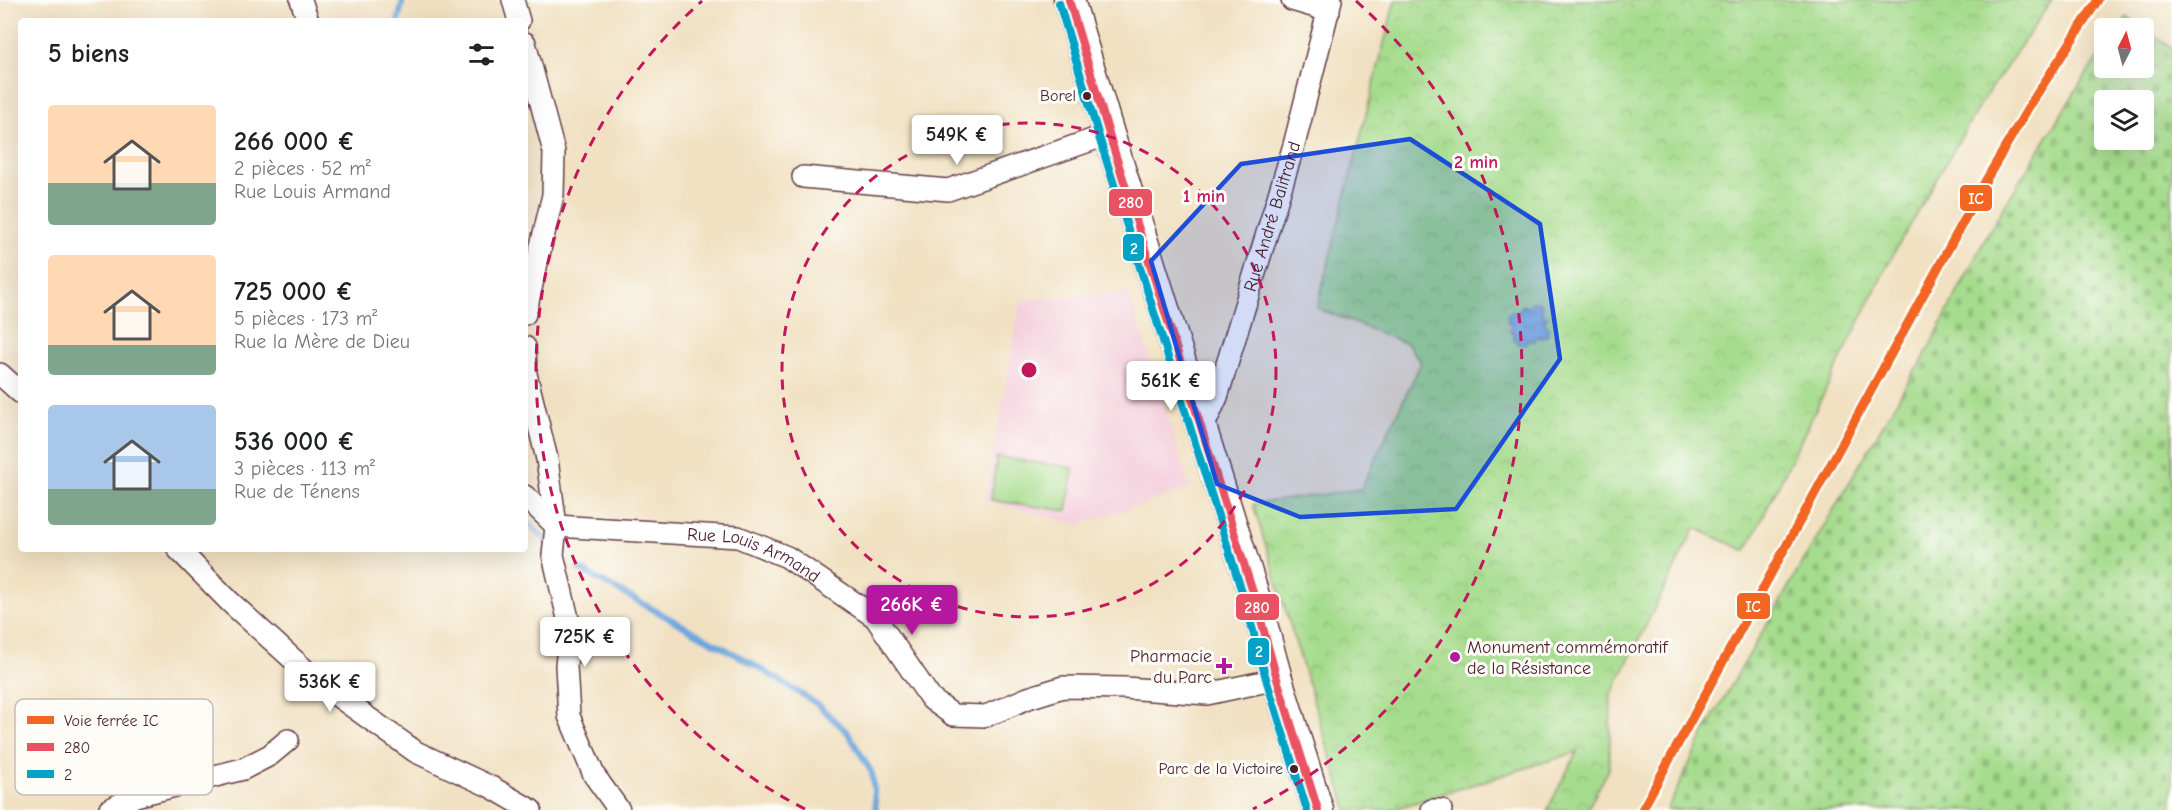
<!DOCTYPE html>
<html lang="fr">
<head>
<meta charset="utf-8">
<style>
	:root { --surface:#fff; --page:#f6f6f6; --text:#202124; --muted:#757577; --accent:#b5179e }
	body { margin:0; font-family:"Comic Neue",sans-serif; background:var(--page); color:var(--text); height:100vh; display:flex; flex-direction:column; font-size:22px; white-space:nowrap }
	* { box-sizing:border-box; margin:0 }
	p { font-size:20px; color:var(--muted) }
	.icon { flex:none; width:33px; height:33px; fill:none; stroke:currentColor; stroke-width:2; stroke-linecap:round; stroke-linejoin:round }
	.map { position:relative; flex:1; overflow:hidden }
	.sheet { position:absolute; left:18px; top:18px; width:510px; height:534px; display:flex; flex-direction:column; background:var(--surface); border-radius:6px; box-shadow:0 6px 24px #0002 }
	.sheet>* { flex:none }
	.needle { width:39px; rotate:6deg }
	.buttons { position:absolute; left:2094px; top:18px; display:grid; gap:12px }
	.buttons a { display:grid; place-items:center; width:60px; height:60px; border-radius:6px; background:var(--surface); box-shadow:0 6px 24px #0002; font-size:30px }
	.price { position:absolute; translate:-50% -51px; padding:0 14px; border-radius:6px; background:#fff; color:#222; font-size:20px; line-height:39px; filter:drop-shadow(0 2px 3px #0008) }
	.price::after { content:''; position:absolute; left:50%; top:36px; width:18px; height:14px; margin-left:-9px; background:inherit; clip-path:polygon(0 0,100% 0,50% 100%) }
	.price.selected { background:var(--accent); color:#fff }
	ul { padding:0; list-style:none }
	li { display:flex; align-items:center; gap:18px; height:150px; padding:0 30px }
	li span { display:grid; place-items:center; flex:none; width:168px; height:120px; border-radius:6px; color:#555 }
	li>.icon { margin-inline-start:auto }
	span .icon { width:72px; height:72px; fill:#fffc; stroke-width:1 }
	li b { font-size:26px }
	h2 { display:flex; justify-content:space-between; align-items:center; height:72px; padding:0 30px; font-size:26px }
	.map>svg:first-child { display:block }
	.built { fill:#f4cfdd }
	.cemetery { fill:url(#cemetery-stones); stroke:#787e5c; stroke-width:1.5; fill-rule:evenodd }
	.park { fill:url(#park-crowns); stroke:#787e5c; stroke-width:1.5 }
	.pitch { fill:#a6dc8d; stroke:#787e5c; stroke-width:1.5 }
	.water { fill:url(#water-waves); stroke:#5c6284; stroke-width:1.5 }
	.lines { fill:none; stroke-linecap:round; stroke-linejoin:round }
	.stream { stroke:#6da6dd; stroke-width:6 }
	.minor-casing { stroke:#633c42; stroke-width:24 }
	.secondary-casing { stroke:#633c42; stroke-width:33 }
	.minor { stroke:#fff; stroke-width:21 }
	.secondary { stroke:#fff; stroke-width:30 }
	.bus-1-casing { stroke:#fdfcf7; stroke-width:12 }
	.bus-2-casing { stroke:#fdfcf7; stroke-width:12 }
	.bus-1 { stroke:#e95263; stroke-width:8 }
	.bus-2 { stroke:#04a2c6; stroke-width:8 }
	.rail-1-casing { stroke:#fdfcf7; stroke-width:14 }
	.rail-1 { stroke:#f26522; stroke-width:9 }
	.marked { fill:#1d4ed8; fill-opacity:0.2; stroke:#1d4ed8; stroke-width:4.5; stroke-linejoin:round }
	.ring { fill:none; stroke:#c2185b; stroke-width:3; stroke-dasharray:10 8 }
	.bus-dot { fill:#4a1f2b; stroke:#fdfcf7; stroke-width:2 }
	.poi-dot { fill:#b5179e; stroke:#fdfcf7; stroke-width:2 }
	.labels { text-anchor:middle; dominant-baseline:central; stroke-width:6; stroke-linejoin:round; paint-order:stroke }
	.bus-label { font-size:16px; fill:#4a1f2b; stroke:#fdfcf7; text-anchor:end }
	.street-label { font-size:18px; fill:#4a1f2b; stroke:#fdfcf7 }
	.poi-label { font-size:18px; fill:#4a1f2b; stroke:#fdfcf7; text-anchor:start }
	.key { fill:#fdfcf7; stroke:#c7baba; stroke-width:1.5 }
	.key-label { font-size:16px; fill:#4a1f2b }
	.centre { fill:#c2185b; stroke:#fdfcf7; stroke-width:3 }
	.ring-label { font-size:18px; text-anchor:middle; font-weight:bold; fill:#c2185b; stroke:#fdfcf7; stroke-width:6; stroke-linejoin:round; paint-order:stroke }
	.line-badge { stroke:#fdfcf7; stroke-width:2 }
	.badge-label { font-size:16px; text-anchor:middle; font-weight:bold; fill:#fff }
</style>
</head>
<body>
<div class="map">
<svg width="2172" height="810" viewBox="0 0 2172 810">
	<defs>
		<pattern id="cemetery-stones" width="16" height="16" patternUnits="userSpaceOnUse" patternTransform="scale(1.5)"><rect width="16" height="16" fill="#a6dc8d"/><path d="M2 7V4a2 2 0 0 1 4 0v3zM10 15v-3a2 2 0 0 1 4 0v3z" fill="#90bc7a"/></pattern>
		<pattern id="park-crowns" width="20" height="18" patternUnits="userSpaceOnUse" patternTransform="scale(1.5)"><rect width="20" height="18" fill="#a6dc8d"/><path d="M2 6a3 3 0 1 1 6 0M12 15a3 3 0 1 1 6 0" fill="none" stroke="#90bc7a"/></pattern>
		<pattern id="water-waves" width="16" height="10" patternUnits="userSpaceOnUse" patternTransform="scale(1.5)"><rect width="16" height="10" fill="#6da6dd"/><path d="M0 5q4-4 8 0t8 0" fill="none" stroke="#5c87b3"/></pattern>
	</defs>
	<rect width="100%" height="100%" fill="#fdfcf7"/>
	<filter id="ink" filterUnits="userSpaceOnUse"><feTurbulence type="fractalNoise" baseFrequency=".0167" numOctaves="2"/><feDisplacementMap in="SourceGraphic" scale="12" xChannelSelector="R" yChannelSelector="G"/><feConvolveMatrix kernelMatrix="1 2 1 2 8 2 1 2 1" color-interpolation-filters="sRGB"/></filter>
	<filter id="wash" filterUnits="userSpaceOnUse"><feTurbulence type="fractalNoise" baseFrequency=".008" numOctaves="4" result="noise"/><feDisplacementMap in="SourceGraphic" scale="24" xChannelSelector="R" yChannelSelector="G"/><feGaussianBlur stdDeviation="1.35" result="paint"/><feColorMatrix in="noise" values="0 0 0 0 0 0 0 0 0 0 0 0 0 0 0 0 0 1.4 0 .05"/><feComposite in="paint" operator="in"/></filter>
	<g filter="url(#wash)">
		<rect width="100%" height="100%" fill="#f1e1c2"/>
		<polygon class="built" points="1129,293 1190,489 1078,525 985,500 1021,300"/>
		<path class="cemetery" d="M2127 17 2172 48V810H1667L1707 727 1916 368 1919 367 1989 231 2080 84 2104 49V68H2144V28H2119ZM2104 100H2144V140H2104Z"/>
		<polygon class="park" points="1395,0 2052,0 1976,111 1889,262 1746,551 1695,528 1611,695 1609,769 1587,810 1547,810 1577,752 1391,810 1347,810 1253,504 1361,489 1421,363 1408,344 1317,308"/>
		<polygon class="pitch" points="997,457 1073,468 1067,511 991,500"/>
		<polygon class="water" points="1533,302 1540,303 1542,307 1542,314 1547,317 1544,322 1548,327 1548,335 1542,338 1537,337 1534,342 1529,339 1525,344 1519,344 1513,339 1515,333 1510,331 1512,325 1508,323 1507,315 1512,311 1519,311 1522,305 1527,307"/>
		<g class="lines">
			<g class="stream">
				<polyline points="398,21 403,0"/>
				<polyline points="525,520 545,539"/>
				<polyline points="579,569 753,664 817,704 848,733 872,773 876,810"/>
			</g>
		</g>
	</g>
	<g filter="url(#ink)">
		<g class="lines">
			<defs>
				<g id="minor">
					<polyline points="301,0 308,21"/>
					<polyline points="513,0 519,21"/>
					<polyline points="1292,0 1329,11"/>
					<polyline points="525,43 554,152 553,195 525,314"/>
					<polyline points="803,177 948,190 1109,134"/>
					<polyline points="525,347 526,374 547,459 556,526 553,555 570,627 566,666 569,716 594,775 619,810"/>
					<polyline points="0,374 21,393"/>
					<path id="s1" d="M1202 430 1217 397 1294 145 1331 0"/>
					<polyline points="525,496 556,526"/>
					<path id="s2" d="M556 526 738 537 787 557 875 617 931 699 953 715 986 716 1028 698 1063 687 1125 688 1207 694 1277 679"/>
					<polyline points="178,549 230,602 318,682 416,752 491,787 531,810"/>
					<polyline points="109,810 135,796 243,769 270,755 288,740"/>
					<polyline points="1432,810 1441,810"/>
				</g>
				<polyline id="secondary" points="1069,0 1109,134 1256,602 1277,679 1318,810"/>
			</defs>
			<use href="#minor" class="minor-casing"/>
			<use href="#secondary" class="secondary-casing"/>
			<use href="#minor" class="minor"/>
			<use href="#secondary" class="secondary"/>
			<defs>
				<polyline id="bus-1" points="1069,0 1109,134 1256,602 1277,679 1318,810"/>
				<polyline id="bus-2" points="1059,3 1099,137 1246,605 1267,682 1307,810"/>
			</defs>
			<use href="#bus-1" class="bus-1-casing"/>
			<use href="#bus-2" class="bus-2-casing"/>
			<use href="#bus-1" class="bus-1"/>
			<use href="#bus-2" class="bus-2"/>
			<defs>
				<polyline id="rail-1" points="1642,810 1986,180 2031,103 2098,0"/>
			</defs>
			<use href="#rail-1" class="rail-1-casing"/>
			<use href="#rail-1" class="rail-1"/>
		</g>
	</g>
	<path class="marked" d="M1410 139 1540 224 1560 359 1456 509 1300 517 1217 484 1151 261 1241 164Z"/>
	<g class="ring">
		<circle cx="1029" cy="370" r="247"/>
		<path d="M805 809A493 493 0 0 1 702 1M1356 1A493 493 0 0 1 1253 809"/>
	</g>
	<g class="bus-dot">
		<circle cx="1087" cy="96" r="5"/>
		<circle cx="1294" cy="769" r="5"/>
	</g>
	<g class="poi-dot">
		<circle cx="1455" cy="657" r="6"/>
		<path d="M1221 657h6v6h6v6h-6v6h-6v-6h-6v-6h6z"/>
	</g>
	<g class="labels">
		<g class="bus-label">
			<text x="1076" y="96">Borel</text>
			<text x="1283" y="769">Parc de la Victoire</text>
		</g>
		<g class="street-label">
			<text stroke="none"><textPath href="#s1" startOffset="225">Rue André Balitrand</textPath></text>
			<text stroke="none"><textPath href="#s2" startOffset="202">Rue Louis Armand</textPath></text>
		</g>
		<g class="poi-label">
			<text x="1467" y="647">Monument commémoratif<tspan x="1467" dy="21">de la Résistance</tspan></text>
			<text x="1212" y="656" text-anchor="end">Pharmacie<tspan x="1212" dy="21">du Parc</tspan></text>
		</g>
	</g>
	<rect x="15" y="699" width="198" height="96" rx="9" class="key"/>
	<rect x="27" y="716" width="27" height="8" fill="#f26522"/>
	<rect x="27" y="743" width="27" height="8" fill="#e95263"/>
	<rect x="27" y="770" width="27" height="8" fill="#04a2c6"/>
	<g class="key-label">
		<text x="64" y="726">Voie ferrée IC</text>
		<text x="64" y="753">280</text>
		<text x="64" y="780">2</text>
	</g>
	<circle cx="1029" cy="370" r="9" class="centre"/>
	<g class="ring-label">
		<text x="1476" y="168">2 min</text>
		<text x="1204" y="202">1 min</text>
	</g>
	<g class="line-badge">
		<rect x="1959" y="184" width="34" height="28" rx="6" fill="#f26522"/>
		<rect x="1108" y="188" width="45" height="29" rx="6" fill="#e95263"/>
		<rect x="1122" y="233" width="23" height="29" rx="6" fill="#04a2c6"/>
		<rect x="1736" y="592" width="35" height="28" rx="6" fill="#f26522"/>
		<rect x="1235" y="593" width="45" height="28" rx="6" fill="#e95263"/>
		<rect x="1247" y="637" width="23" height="29" rx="6" fill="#04a2c6"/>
	</g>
	<g class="badge-label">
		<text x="1976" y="204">IC</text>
		<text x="1131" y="208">280</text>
		<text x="1134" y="254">2</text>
		<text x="1753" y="612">IC</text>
		<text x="1257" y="613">280</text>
		<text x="1259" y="657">2</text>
	</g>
</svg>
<div class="buttons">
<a><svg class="needle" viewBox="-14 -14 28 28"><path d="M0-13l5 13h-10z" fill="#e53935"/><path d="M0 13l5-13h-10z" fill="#757577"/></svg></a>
<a><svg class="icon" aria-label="layers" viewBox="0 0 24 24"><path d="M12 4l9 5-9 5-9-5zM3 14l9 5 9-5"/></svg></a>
</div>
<b class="price" style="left:957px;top:166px">549K €</b>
<b class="price" style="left:1171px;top:412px">561K €</b>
<b class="price selected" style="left:912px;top:636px">266K €</b>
<b class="price" style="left:585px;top:668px">725K €</b>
<b class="price" style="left:330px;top:713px">536K €</b>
<section class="sheet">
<h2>5 biens<svg class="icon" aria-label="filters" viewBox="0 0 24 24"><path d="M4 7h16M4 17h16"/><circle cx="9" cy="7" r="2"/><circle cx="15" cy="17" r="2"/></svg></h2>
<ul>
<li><span style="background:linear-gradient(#ffd9b3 65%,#7fa58c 0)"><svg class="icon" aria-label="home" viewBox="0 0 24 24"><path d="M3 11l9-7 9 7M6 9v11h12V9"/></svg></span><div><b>266 000 €</b><p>2 pièces · 52 m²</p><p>Rue Louis Armand</p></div></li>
<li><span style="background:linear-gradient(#ffd9b3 75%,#7fa58c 0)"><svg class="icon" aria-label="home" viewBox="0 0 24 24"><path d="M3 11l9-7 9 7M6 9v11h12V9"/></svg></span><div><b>725 000 €</b><p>5 pièces · 173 m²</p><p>Rue la Mère de Dieu</p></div></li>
<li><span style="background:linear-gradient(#a9c7e8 70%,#7fa58c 0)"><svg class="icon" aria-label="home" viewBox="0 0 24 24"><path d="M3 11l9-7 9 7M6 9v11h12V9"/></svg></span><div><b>536 000 €</b><p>3 pièces · 113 m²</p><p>Rue de Ténens</p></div></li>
</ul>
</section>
</div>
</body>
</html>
